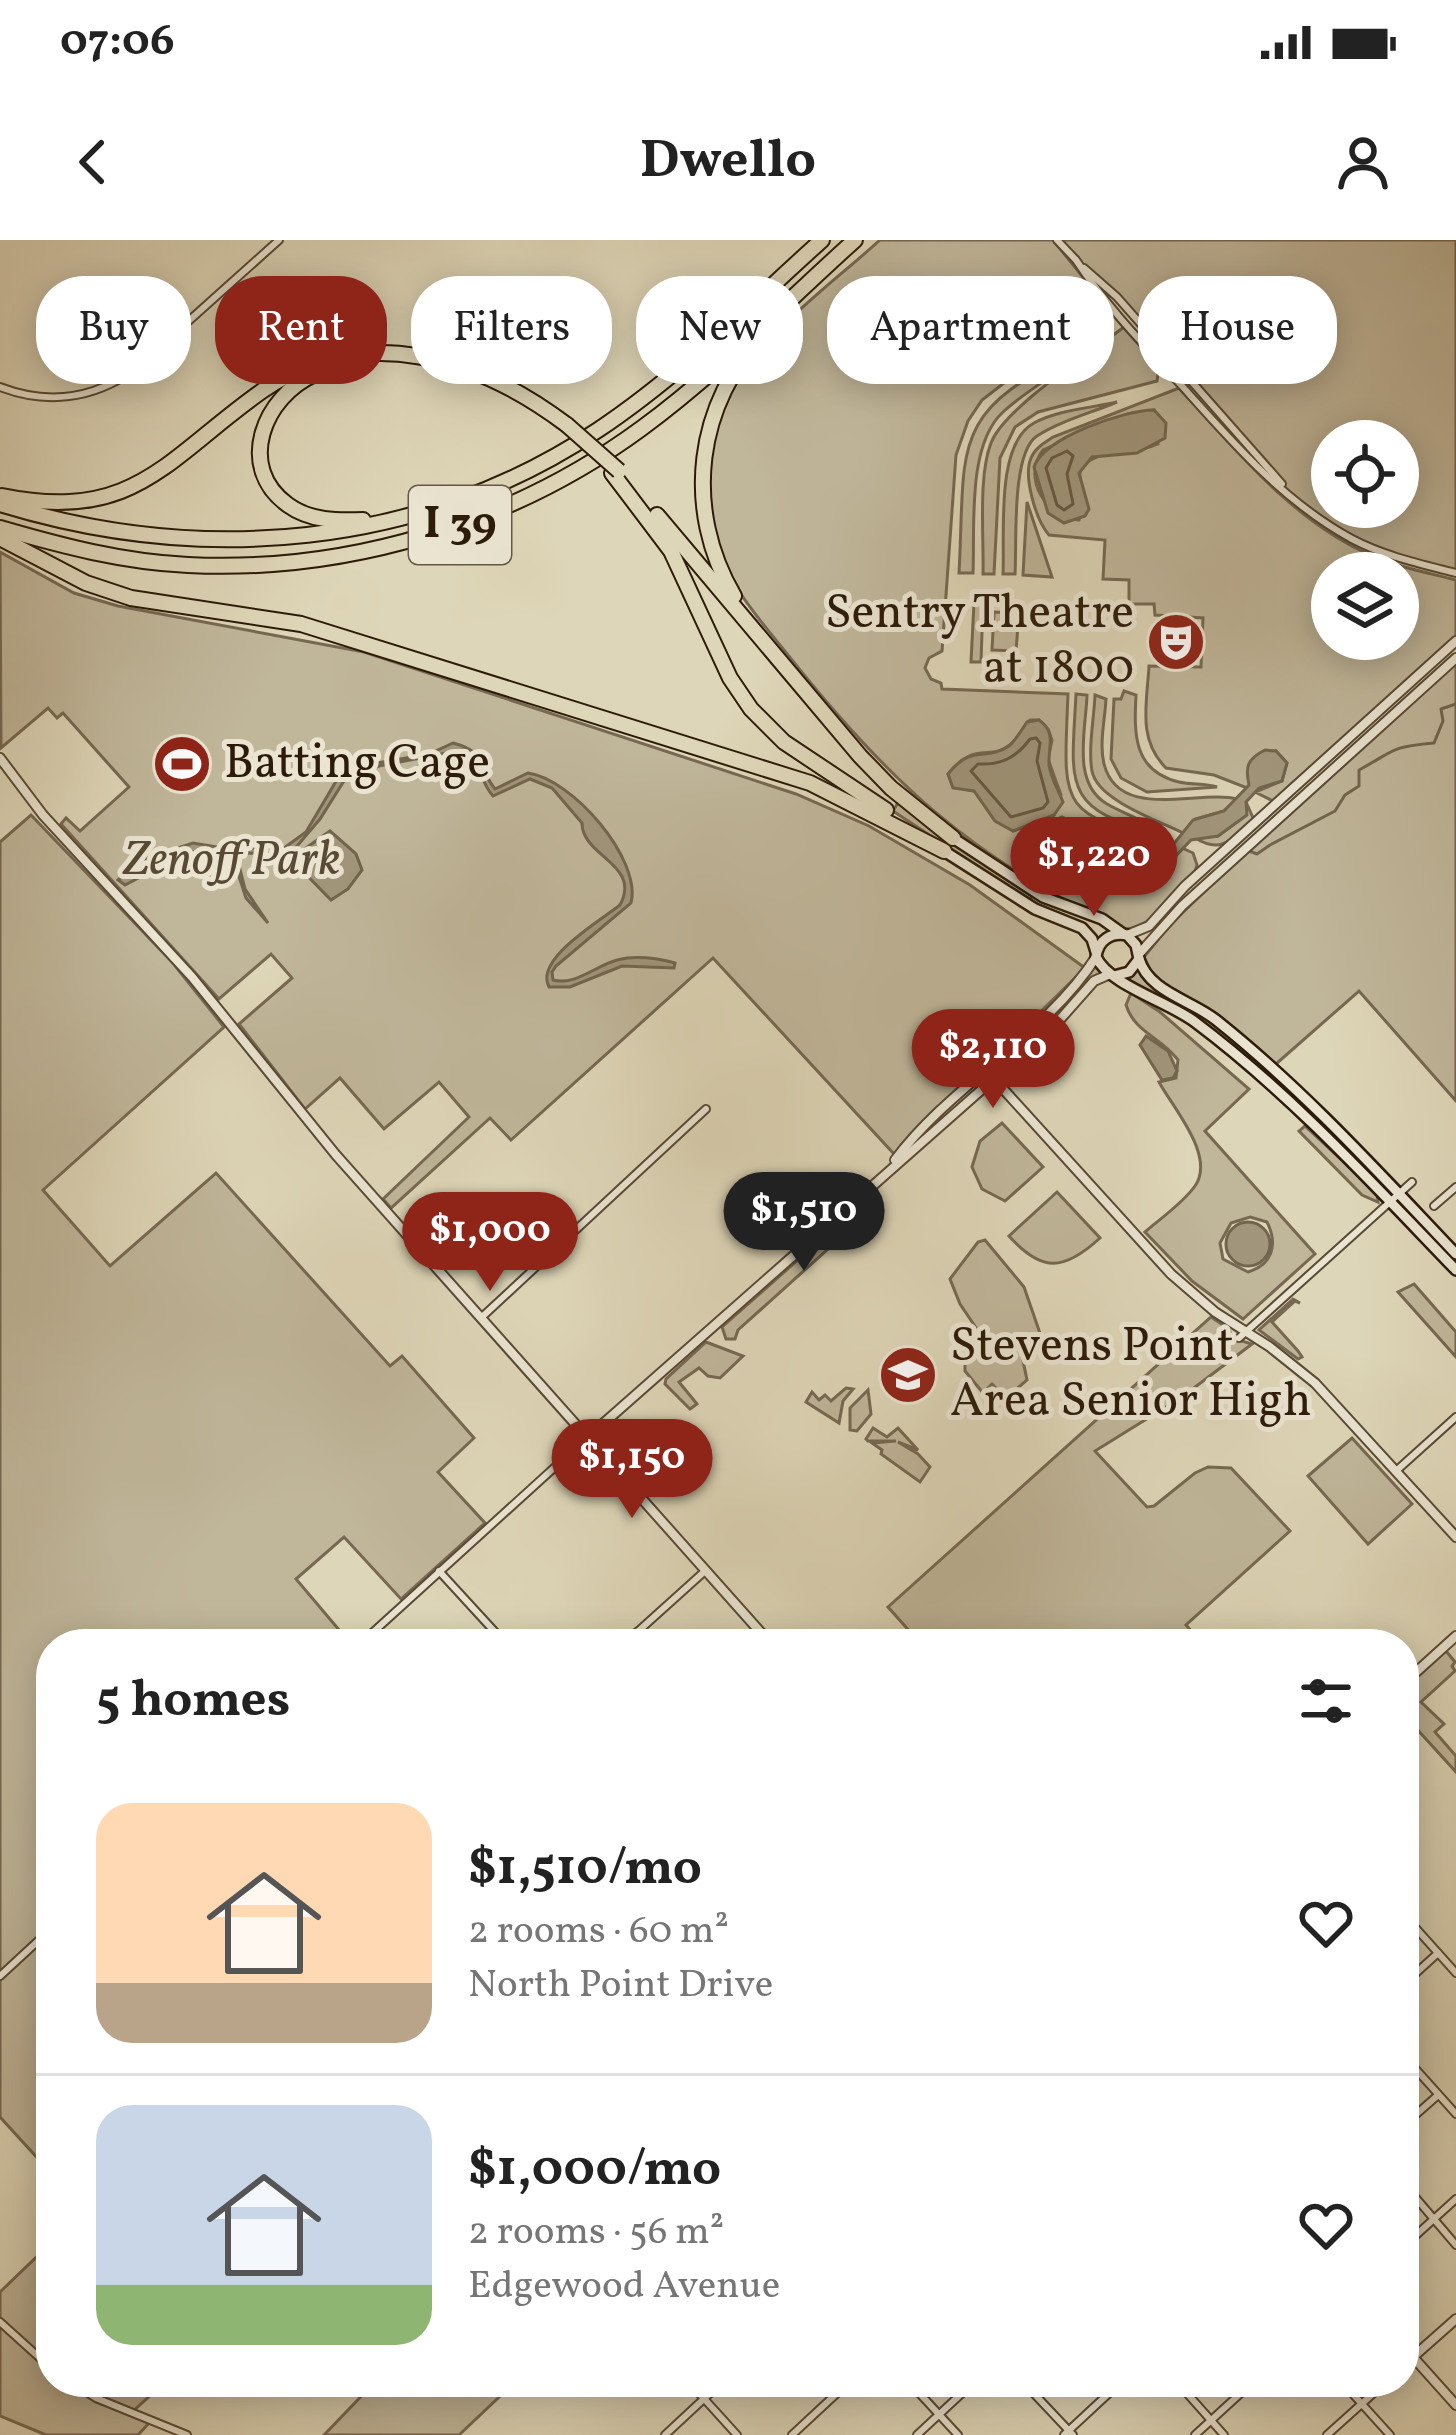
<!DOCTYPE html>
<html lang="en">
<head>
<meta charset="utf-8">
<style>
	:root { --surface:#fff; --page:#f2f2f2; --text:#222; --muted:#767676; --line:#e0e0e0; --accent:#8f2418 }
	body { margin:0; font-family:Vollkorn,serif; background:var(--page); color:var(--text); height:100vh; display:flex; flex-direction:column; font-size:45px; white-space:nowrap }
	* { box-sizing:border-box; margin:0 }
	p { font-size:39px; color:var(--muted) }
	.icon { flex:none; width:66px; height:66px; fill:none; stroke:currentColor; stroke-width:2; stroke-linecap:round; stroke-linejoin:round }
	.map { position:relative; flex:1; overflow:hidden }
	.side { position:absolute; left:36px; top:1389px; width:1383px; height:768px; display:flex; flex-direction:column; background:var(--surface); border-radius:48px; box-shadow:0 6px 30px #0003 }
	.side>* { flex:none }
	.hud { position:absolute; left:36px; top:36px; width:1386px; height:108px; display:flex; gap:24px }
	.buttons { position:absolute; left:1311px; top:180px; display:grid; gap:24px }
	.buttons a { display:grid; place-items:center; width:108px; height:108px; border-radius:50%; background:var(--surface); box-shadow:0 6px 30px #0003; font-size:60px }
	.price { position:absolute; translate:-50% -102px; padding:0 27px; border-radius:42px; background:var(--accent); color:#fff; font-size:39px; line-height:78px; filter:drop-shadow(0 3px 6px #0008) }
	.price::after { content:''; position:absolute; left:50%; top:72px; width:36px; height:27px; margin-left:-18px; background:inherit; clip-path:polygon(0 0,100% 0,50% 100%) }
	.price.on { background:#222; color:#fff }
	ul { padding:0; list-style:none }
	li { display:flex; align-items:center; gap:36px; height:300px; padding:0 60px }
	li+li { border-top:3px solid var(--line) }
	li span { display:grid; place-items:center; flex:none; width:336px; height:240px; border-radius:36px; color:#555 }
	li>.icon { margin-inline-start:auto }
	span .icon { width:144px; height:144px; fill:#fffc; stroke-width:1 }
	li b { font-size:51px }
	h2 { display:flex; justify-content:space-between; align-items:center; height:144px; padding:0 60px; font-size:51px }
	.pill { padding:0 42px; border-radius:48px; background:var(--surface); box-shadow:0 6px 30px #0003; font-size:42px; line-height:108px }
	.pill.on { background:var(--accent); color:#fff }
	.status { display:flex; justify-content:space-between; align-items:center; height:84px; padding:0 60px; background:var(--surface); direction:ltr }
	.status svg { height:33px; fill:currentColor }
	header { display:flex; justify-content:space-between; align-items:center; height:156px; padding:0 60px; background:var(--surface); font-size:54px; font-weight:700 }
	.map>svg:first-child { display:block }
	.green { fill:#c0b69a; stroke:#766852; stroke-width:3; fill-rule:evenodd }
	.water { fill:#a1967c; stroke:#72654e; stroke-width:3 }
	.lines { fill:none; stroke-linecap:round; stroke-linejoin:round }
	.shore { stroke:#665842; stroke-width:3 }
	.stream { stroke:#72654e; stroke-width:3 }
	.minor-casing { stroke:#584a35; stroke-width:10 }
	.tertiary-casing { stroke:#584a35; stroke-width:12 }
	.secondary-casing { stroke:#2c1b09; stroke-width:14 }
	.motorway-casing { stroke:#2c1b09; stroke-width:18 }
	.minor { stroke:#eae4d1; stroke-width:6 }
	.tertiary { stroke:#eae4d1; stroke-width:8 }
	.secondary { stroke:#eae4d1; stroke-width:9 }
	.motorway { stroke:#ded6b8; stroke-width:14 }
	.motorway-bridge-casing { stroke:#2c1b09; stroke-width:18; stroke-linecap:butt }
	.motorway-bridge { stroke:#ded6b8; stroke-width:14 }
	.labels { text-anchor:middle; dominant-baseline:central; stroke-width:10; stroke-linejoin:round; paint-order:stroke }
	.shield { fill:#eae4d1; stroke:#655745; stroke-width:3 }
	.shield-label { font-size:45px; font-weight:bold; fill:#2c1b09 }
	.poi-label { font-size:48px; fill:#2c1b09; stroke:#eae4d1; text-anchor:start }
	.park-label { font-size:48px; font-style:italic; fill:#584a34; stroke:#eae4d1 }
</style>
</head>
<body>
<div class="status"><b>07:06</b><svg viewBox="0 0 49 12"><path d="M0 12V9h3v3zM5 12V6h3v6zM10 12V3h3v9zM15 12V0h3v12zM26 1h20v11H26zM47 4h2v5h-2z"/></svg></div>
<header><svg class="icon" aria-label="back" viewBox="0 0 24 24"><path d="M15 5l-7 7 7 7"/></svg>Dwello<svg class="icon" aria-label="person" viewBox="0 0 24 24"><circle cx="12" cy="8" r="4"/><path d="M4 21q1-7 8-7t8 7"/></svg></header>
<div class="map">
<svg width="1456" height="2195" viewBox="0 0 1456 2195">
	<rect width="100%" height="100%" fill="#ded6b8"/>
	<filter id="stains"><feTurbulence type="fractalNoise" baseFrequency=".00167" numOctaves="4"/><feColorMatrix values="0 0 0 0 .2 0 0 0 0 .09 0 0 0 0 .02 0 0 0 .5 -.17"/></filter>
	<radialGradient id="worn" r=".72"><stop offset=".6" stop-color="#630" stop-opacity="0"/><stop offset="1" stop-color="#630" stop-opacity=".3"/></radialGradient>
	<g class="green">
		<path d="M880 0H1053L1111 72 1108 87 1004 143 982 160 968 181 956 215 942 411 929 418 925 428 931 439 941 443 942 449 1068 454C1063 573 1058 570 1173 606L1165 611 1132 606 1123 619 1130 628 1111 635 1079 608 1074 588 1041 587 1029 592 1047 627 1108 652 1141 636 1182 608 1193 613 1197 625 1195 632C1174 652 1153 690 1123 689 974 621 888 541 788 415 759 379 728 345 715 300 704 264 708 218 718 182 742 106 823 52 880 0ZM1030 480H1039L1048 489 1052 500 1048 519 1061 555 1054 575 1013 591 974 551 953 547 948 534C975 500 990 522 1011 504 1020 498 1022 487 1030 480Z"/>
		<path d="M1058 0H1456V333L1385 314 1354 300 1291 256 1117 57ZM1332 201H1398V267H1332Z"/>
		<path d="M1124 87 1159 127 1157 141 1038 172 1015 187 1000 218 994 334H983C984 297 978 236 991 203 1004 168 1092 112 1124 87Z"/>
		<path d="M1075 114C1057 136 1025 151 1003 172 967 205 975 286 973 333H959C966 209 947 171 1075 114Z"/>
		<path d="M1179 148C1237 211 1294 283 1375 317 1401 328 1429 333 1456 340V396L1311 531 1273 561 1255 552 1282 541 1287 523 1276 511 1247 548 1214 535 1166 528C1137 499 1147 463 1149 426L1201 427 1203 378 1155 375 1154 364H1129V340L1103 339 1105 300 1049 295C1036 280 1023 237 1031 218 1035 208 1044 203 1053 197ZM1154 170 1158 204C1132 216 1102 207 1081 227 1076 247 1086 255 1079 280 1047 279 1021 238 1043 210L1128 174ZM1332 333H1398V399H1332Z"/>
		<path d="M1117 162C1091 173 1060 181 1037 196 1011 213 1017 303 1015 334H1003C1005 294 995 204 1034 183 1057 170 1091 168 1117 162Z"/>
		<polygon points="1027,262 1052,337 1023,335"/>
		<polygon points="0,312 74,353 118,366 364,412 796,554 869,586 970,645 1085,728 895,915 713,718 511,900 490,878 391,968 383,959 469,877 439,842 384,889 340,838 305,869 239,784 292,738 271,714 219,759 61,584 66,578 80,591 129,547 63,473 57,478 48,468 1,508"/>
		<polygon points="974,363 983,364 981,422 971,422"/>
		<polygon points="994,372 1019,373 1016,411 992,410"/>
		<polygon points="1456,418 1456,861 1359,751 1276,824 1213,775 1154,738 1144,717 1169,686 1279,579"/>
		<path d="M1124 451 1136 455C1134 494 1133 531 1179 542 1192 545 1205 543 1217 547L1147 552 1121 538 1111 519 1114 459H1121Z"/>
		<path d="M1076 454 1087 455C1086 490 1071 543 1107 564 1124 574 1146 580 1158 592 1059 571 1072 540 1076 454Z"/>
		<path d="M1095 455 1106 459C1105 479 1099 504 1104 524 1119 582 1198 549 1238 559L1224 571 1195 579 1183 593C1159 581 1097 560 1092 531 1088 508 1094 479 1095 455Z"/>
		<polygon points="899,561 1033,655 1029,661 893,571"/>
		<path d="M1246 562 1254 580C1232 598 1223 615 1195 598L1218 596 1246 575Z"/>
		<polygon points="31,575 172,722 224,787 43,950 110,1026 216,933 390,1126 402,1116 474,1198 438,1232 485,1283 401,1359 344,1297 296,1339 351,1404 51,1404 51,1933 0,1877 0,602"/>
		<polygon points="1095,723 1102,733 1087,741 1054,782 1001,826 1050,778"/>
		<path d="M1138 729C1146 746 1158 749 1174 757 1222 784 1263 823 1302 860L1306 870 1183 769 1124 739Z"/>
		<path d="M1131 753 1160 772 1249 849 1205 891 1315 1014 1243 1079 1192 1041 1145 992C1161 978 1183 963 1195 946 1216 916 1173 868 1159 842L1176 838 1178 820C1161 797 1135 793 1126 765ZM1250 977 1267 982C1278 1004 1273 1024 1248 1032L1223 1019 1220 1003 1231 983Z"/>
		<polygon points="1002,883 1043,927 1005,961 982,949 972,927 980,901"/>
		<polygon points="1305,886 1377,953 1378,962 1362,955 1299,891"/>
		<path d="M1057 952 1100 998C1064 1031 1042 1033 1009 996Z"/>
		<polygon points="867,959 874,969 873,975 867,974 738,1090 735,1099 726,1099 722,1087"/>
		<polygon points="985,1000 1024,1047 1043,1102 1022,1116 1027,1140 1006,1158 992,1144 983,1153 965,1131 965,1123 985,1101 960,1064 950,1039 978,1002"/>
		<polygon points="1414,1044 1456,1092 1456,1117 1398,1052"/>
		<polygon points="1293,1059 1300,1063 1295,1061 1272,1082 1298,1111 1302,1117 1298,1119 1259,1090"/>
		<polygon points="1211,1077 1229,1089 1232,1098 1252,1104 1182,1157 1095,1211 1147,1267 1154,1266 1195,1233 1208,1227 1231,1228 1290,1291 1186,1385 1202,1404 921,1404 888,1367"/>
		<polygon points="706,1102 743,1116 720,1138 708,1136 699,1128 679,1142 697,1164 690,1169 665,1144 666,1139"/>
		<polygon points="846,1148 853,1149 843,1161 839,1183 806,1162 812,1152 819,1160 825,1155 831,1161"/>
		<polygon points="868,1150 871,1174 857,1191 850,1190 850,1168"/>
		<polygon points="873,1188 887,1197 898,1188 918,1210 898,1202 918,1214 930,1227 920,1242 881,1214 882,1210 872,1203 896,1201 868,1201 866,1199"/>
		<polygon points="1352,1198 1412,1264 1368,1304 1308,1236"/>
		<polygon points="1446,1411 1455,1422 1452,1426 1455,1431 1421,1462 1444,1484 1435,1492 1456,1516 1456,1532 1404,1475 1404,1449"/>
		<polygon points="51,2003 51,2142 165,2142 132,2172 95,2161 149,2183 138,2195 46,2195 0,2176 0,2086 35,2117 0,2082 0,2052"/>
		<polygon points="375,2142 515,2142 459,2195 324,2195"/>
	</g>
	<g class="water">
		<path d="M1154 170 1166 183 1165 198 1137 213 1092 217 1079 233 1089 269 1085 276 1064 283 1048 273 1034 227C1043 198 1124 170 1154 170Z"/>
		<path d="M1039 480C1057 493 1048 506 1049 525 1051 539 1058 549 1063 562L1054 575 1013 591 995 581 974 551 953 548 948 534C973 503 986 522 1009 506 1016 500 1022 489 1027 482Z"/>
		<path d="M453 503C488 512 477 527 495 549L528 533C572 539 642 619 631 663L556 726 552 732 553 740C575 746 595 726 617 720 637 715 656 718 675 723L674 728 622 726 570 747H549C534 719 600 681 620 665 642 624 582 617 582 583L552 548 530 539 493 556C479 541 482 520 462 510L379 526 344 541 320 579 292 612 296 615 330 591 356 614 362 630 348 649 331 660 286 614 244 613 237 617 245 649 268 683 246 658 233 618 190 611 125 645 118 640 141 620 193 603 223 608H284L306 592 338 538 366 525 429 514Z"/>
		<path d="M1265 510 1276 511 1287 523 1282 541 1259 548 1246 562 1247 575 1218 596 1191 600 1155 638 1137 637 1104 652C1091 647 1081 638 1069 633 1047 625 1016 622 1030 592L1062 577 1072 582C1079 606 1085 619 1107 634L1125 632 1130 627 1123 619V609L1132 606 1168 611 1193 580 1224 571 1249 545C1245 527 1247 519 1265 510Z"/>
		<polygon points="1146,796 1168,811 1177,831 1173,838 1162,840 1140,805"/>
		<circle cx="1248" cy="1004" r="22"/>
	</g>
	<g class="lines">
		<g class="shore">
			<polygon points="1067,211 1073,216 1067,234 1073,264 1064,270 1057,265 1046,228 1052,218"/>
			<path d="M1036 498 1040 503 1037 521 1048 562 1043 568 1011 577 971 531 978 524C1001 525 1016 518 1030 499Z"/>
		</g>
		<path class="stream" d="M1247 610 1257 614 1270 605 1335 571 1345 555 1359 546V530C1396 510 1389 507 1434 503L1443 481 1441 469 1456 464"/>
		<defs>
			<g id="minor">
				<polyline points="1057,0 1075,19"/>
				<path d="M1076 20C1107 67 1144 105 1182 146 1233 203 1284 262 1352 299 1384 316 1421 324 1456 333"/>
				<polyline points="1084,28 1117,57 1282,244"/>
				<path d="M0 147C47 165 93 159 134 130L279 0"/>
				<polyline points="1434,966 1456,947"/>
				<polyline points="482,1077 706,869"/>
				<polyline points="1239,1098 1412,942"/>
				<polyline points="1396,1231 1456,1177"/>
				<polyline points="439,1331 506,1404"/>
				<polyline points="637,1392 649,1404"/>
				<polyline points="360,1404 588,1197"/>
				<polyline points="624,1404 705,1331"/>
				<polyline points="1404,1675 1456,1733"/>
				<polyline points="0,1736 51,1689"/>
				<polyline points="1404,1744 1438,1713"/>
				<polyline points="1404,1816 1456,1874"/>
				<polyline points="1404,1885 1437,1856"/>
				<polyline points="1404,1944 1456,2005"/>
				<polyline points="1404,2006 1456,1959"/>
				<polyline points="0,2082 51,2128"/>
				<polyline points="70,2142 96,2158 187,2195"/>
				<polyline points="689,2142 737,2195"/>
				<polyline points="909,2142 958,2195"/>
				<polyline points="1023,2142 1073,2195"/>
				<polyline points="1177,2142 1224,2195"/>
				<polyline points="1342,2142 1390,2195"/>
				<polyline points="665,2195 722,2142"/>
				<polyline points="792,2195 849,2142"/>
				<polyline points="917,2195 974,2142"/>
				<polyline points="1064,2195 1121,2142"/>
				<polyline points="1195,2195 1253,2142"/>
				<polyline points="1327,2195 1386,2142"/>
			</g>
			<g id="tertiary">
				<polyline points="0,518 43,575 192,737 336,915 771,1404"/>
				<polyline points="1127,695 1149,686 1185,646 1456,401"/>
				<polyline points="1139,714 1182,666 1456,418"/>
				<polyline points="985,829 1171,1034 1215,1072 1270,1107 1315,1143 1456,1297"/>
				<path d="M895 920C950 846 1048 793 1096 717"/>
				<polyline points="588,1197 1056,784 1094,741 1110,734"/>
				<polyline points="1404,1443 1456,1396"/>
				<polyline points="1404,2107 1456,2165"/>
				<polyline points="1413,2117 1456,2079"/>
			</g>
			<g id="secondary">
				<polyline points="953,598 1043,657 1102,679 1123,694"/>
				<polyline points="944,611 1035,669 1082,688 1092,699 1096,712"/>
				<path d="M1139 719C1149 752 1191 760 1216 780 1304 850 1379 933 1456 1014"/>
				<path d="M1114 736 1129 732 1139 719 1136 705 1127 695C1111 692 1098 700 1096 717 1109 745 1169 762 1195 782 1291 854 1373 944 1456 1030"/>
			</g>
			<g id="motorway">
				<path d="M315 134C264 156 235 227 288 265 310 281 337 281 363 280"/>
				<polyline points="612,233 671,311 730,438 751,469 784,502 886,570"/>
				<path d="M2 256C135 283 167 218 262 151 362 81 477 117 567 185"/>
				<path d="M0 264C202 326 419 309 598 190 679 136 750 65 822 0"/>
				<polyline points="657,275 860,516 891,548 953,598"/>
				<path d="M0 288C62 306 123 322 188 325 349 333 513 283 642 188 718 132 785 63 855 0"/>
				<polyline points="0,298 86,343 131,358 301,384 810,543 944,611"/>
				<path d="M734 356C683 269 695 163 767 90"/>
			</g>
		</defs>
		<use href="#minor" class="minor-casing"/>
		<use href="#tertiary" class="tertiary-casing"/>
		<use href="#secondary" class="secondary-casing"/>
		<use href="#motorway" class="motorway-casing"/>
		<use href="#minor" class="minor"/>
		<use href="#tertiary" class="tertiary"/>
		<use href="#secondary" class="secondary"/>
		<use href="#motorway" class="motorway"/>
		<defs>
			<polyline id="motorway-bridge" points="567,185 619,231"/>
		</defs>
		<use href="#motorway-bridge" class="motorway-bridge-casing"/>
		<use href="#motorway-bridge" class="motorway-bridge"/>
	</g>
	<defs>
		<symbol id="theatre-disc" viewBox="-11 -11 22 22"><circle r="9.5" fill="#8f2418" stroke="#eae4d1"/><path d="M-5-5.5Q0-4 5-5.5V0Q5 5 0 6Q-5 5-5 0ZM-3.3-2.5H-1v1.5H-3.3ZM1-2.5H3.3v1.5H1ZM-2.8 1Q0 5.5 2.8 1Z" fill="#fff"/></symbol>
		<symbol id="stadium-disc" viewBox="-11 -11 22 22"><circle r="9.5" fill="#8f2418" stroke="#eae4d1"/><path d="M0-5a6.5 5 0 1 0 0 10a6.5 5 0 1 0 0-10ZM-3.5-1.8h7v3.6h-7Z" fill="#fff"/></symbol>
		<symbol id="school-disc" viewBox="-11 -11 22 22"><circle r="9.5" fill="#8f2418" stroke="#eae4d1"/><path d="M0-5L7-2L0 1L-7-2ZM-4 1L0 2.5L4 1V4Q0 6-4 4Z" fill="#fff"/></symbol>
	</defs>
	<g fill-rule="evenodd">
		<use href="#theatre-disc" x="1143" y="369" width="66" height="66"/>
		<use href="#stadium-disc" x="149" y="491" width="66" height="66"/>
		<use href="#school-disc" x="875" y="1102" width="66" height="66"/>
	</g>
	<g class="labels">
		<rect class="shield" x="409" y="246" width="102" height="78" rx="9"/>
		<g class="shield-label">
			<text x="460" y="285">I 39</text>
		</g>
		<g class="poi-label">
			<text x="1134" y="374" text-anchor="end">Sentry Theatre<tspan x="1134" dy="55">at 1800</tspan></text>
			<text x="224" y="524">Batting Cage</text>
			<text x="950" y="1107">Stevens Point<tspan x="950" dy="55">Area Senior High</tspan></text>
		</g>
		<g class="park-label">
			<text x="232" y="621">Zenoff Park</text>
		</g>
	</g>
	<rect width="100%" height="100%" filter="url(#stains)"/>
	<rect width="100%" height="100%" fill="url(#worn)"/>
</svg>
<div class="buttons">
<a><svg class="icon" aria-label="locate" viewBox="0 0 24 24"><circle cx="12" cy="12" r="6"/><path d="M12 2v4M12 18v4M2 12h4M18 12h4"/></svg></a>
<a><svg class="icon" aria-label="layers" viewBox="0 0 24 24"><path d="M12 4l9 5-9 5-9-5zM3 14l9 5 9-5"/></svg></a>
</div>
<b class="price" style="left:1094px;top:679px">$1,220</b>
<b class="price" style="left:993px;top:871px">$2,110</b>
<b class="price on" style="left:804px;top:1034px">$1,510</b>
<b class="price" style="left:490px;top:1054px">$1,000</b>
<b class="price" style="left:632px;top:1281px">$1,150</b>
<div class="hud">
<a class="pill">Buy</a>
<a class="pill on">Rent</a>
<a class="pill">Filters</a>
<a class="pill">New</a>
<a class="pill">Apartment</a>
<a class="pill">House</a>
</div>
<section class="side">
<h2>5 homes<svg class="icon" aria-label="filters" viewBox="0 0 24 24"><path d="M4 7h16M4 17h16"/><circle cx="9" cy="7" r="2"/><circle cx="15" cy="17" r="2"/></svg></h2>
<ul>
<li><span style="background:linear-gradient(#ffd9b3 75%,#b9a48a 0)"><svg class="icon" aria-label="home" viewBox="0 0 24 24"><path d="M3 11l9-7 9 7M6 9v11h12V9"/></svg></span><div><b>$1,510/mo</b><p>2 rooms · 60 m²</p><p>North Point Drive</p></div><svg class="icon" aria-label="heart" viewBox="0 0 24 24"><path d="M12 20l-8-8c-3-5 5-10 8-4 3-6 11-1 8 4z"/></svg></li>
<li><span style="background:linear-gradient(#c9d6e8 75%,#8fb573 0)"><svg class="icon" aria-label="home" viewBox="0 0 24 24"><path d="M3 11l9-7 9 7M6 9v11h12V9"/></svg></span><div><b>$1,000/mo</b><p>2 rooms · 56 m²</p><p>Edgewood Avenue</p></div><svg class="icon" aria-label="heart" viewBox="0 0 24 24"><path d="M12 20l-8-8c-3-5 5-10 8-4 3-6 11-1 8 4z"/></svg></li>
</ul>
</section>
</div>
</body>
</html>
